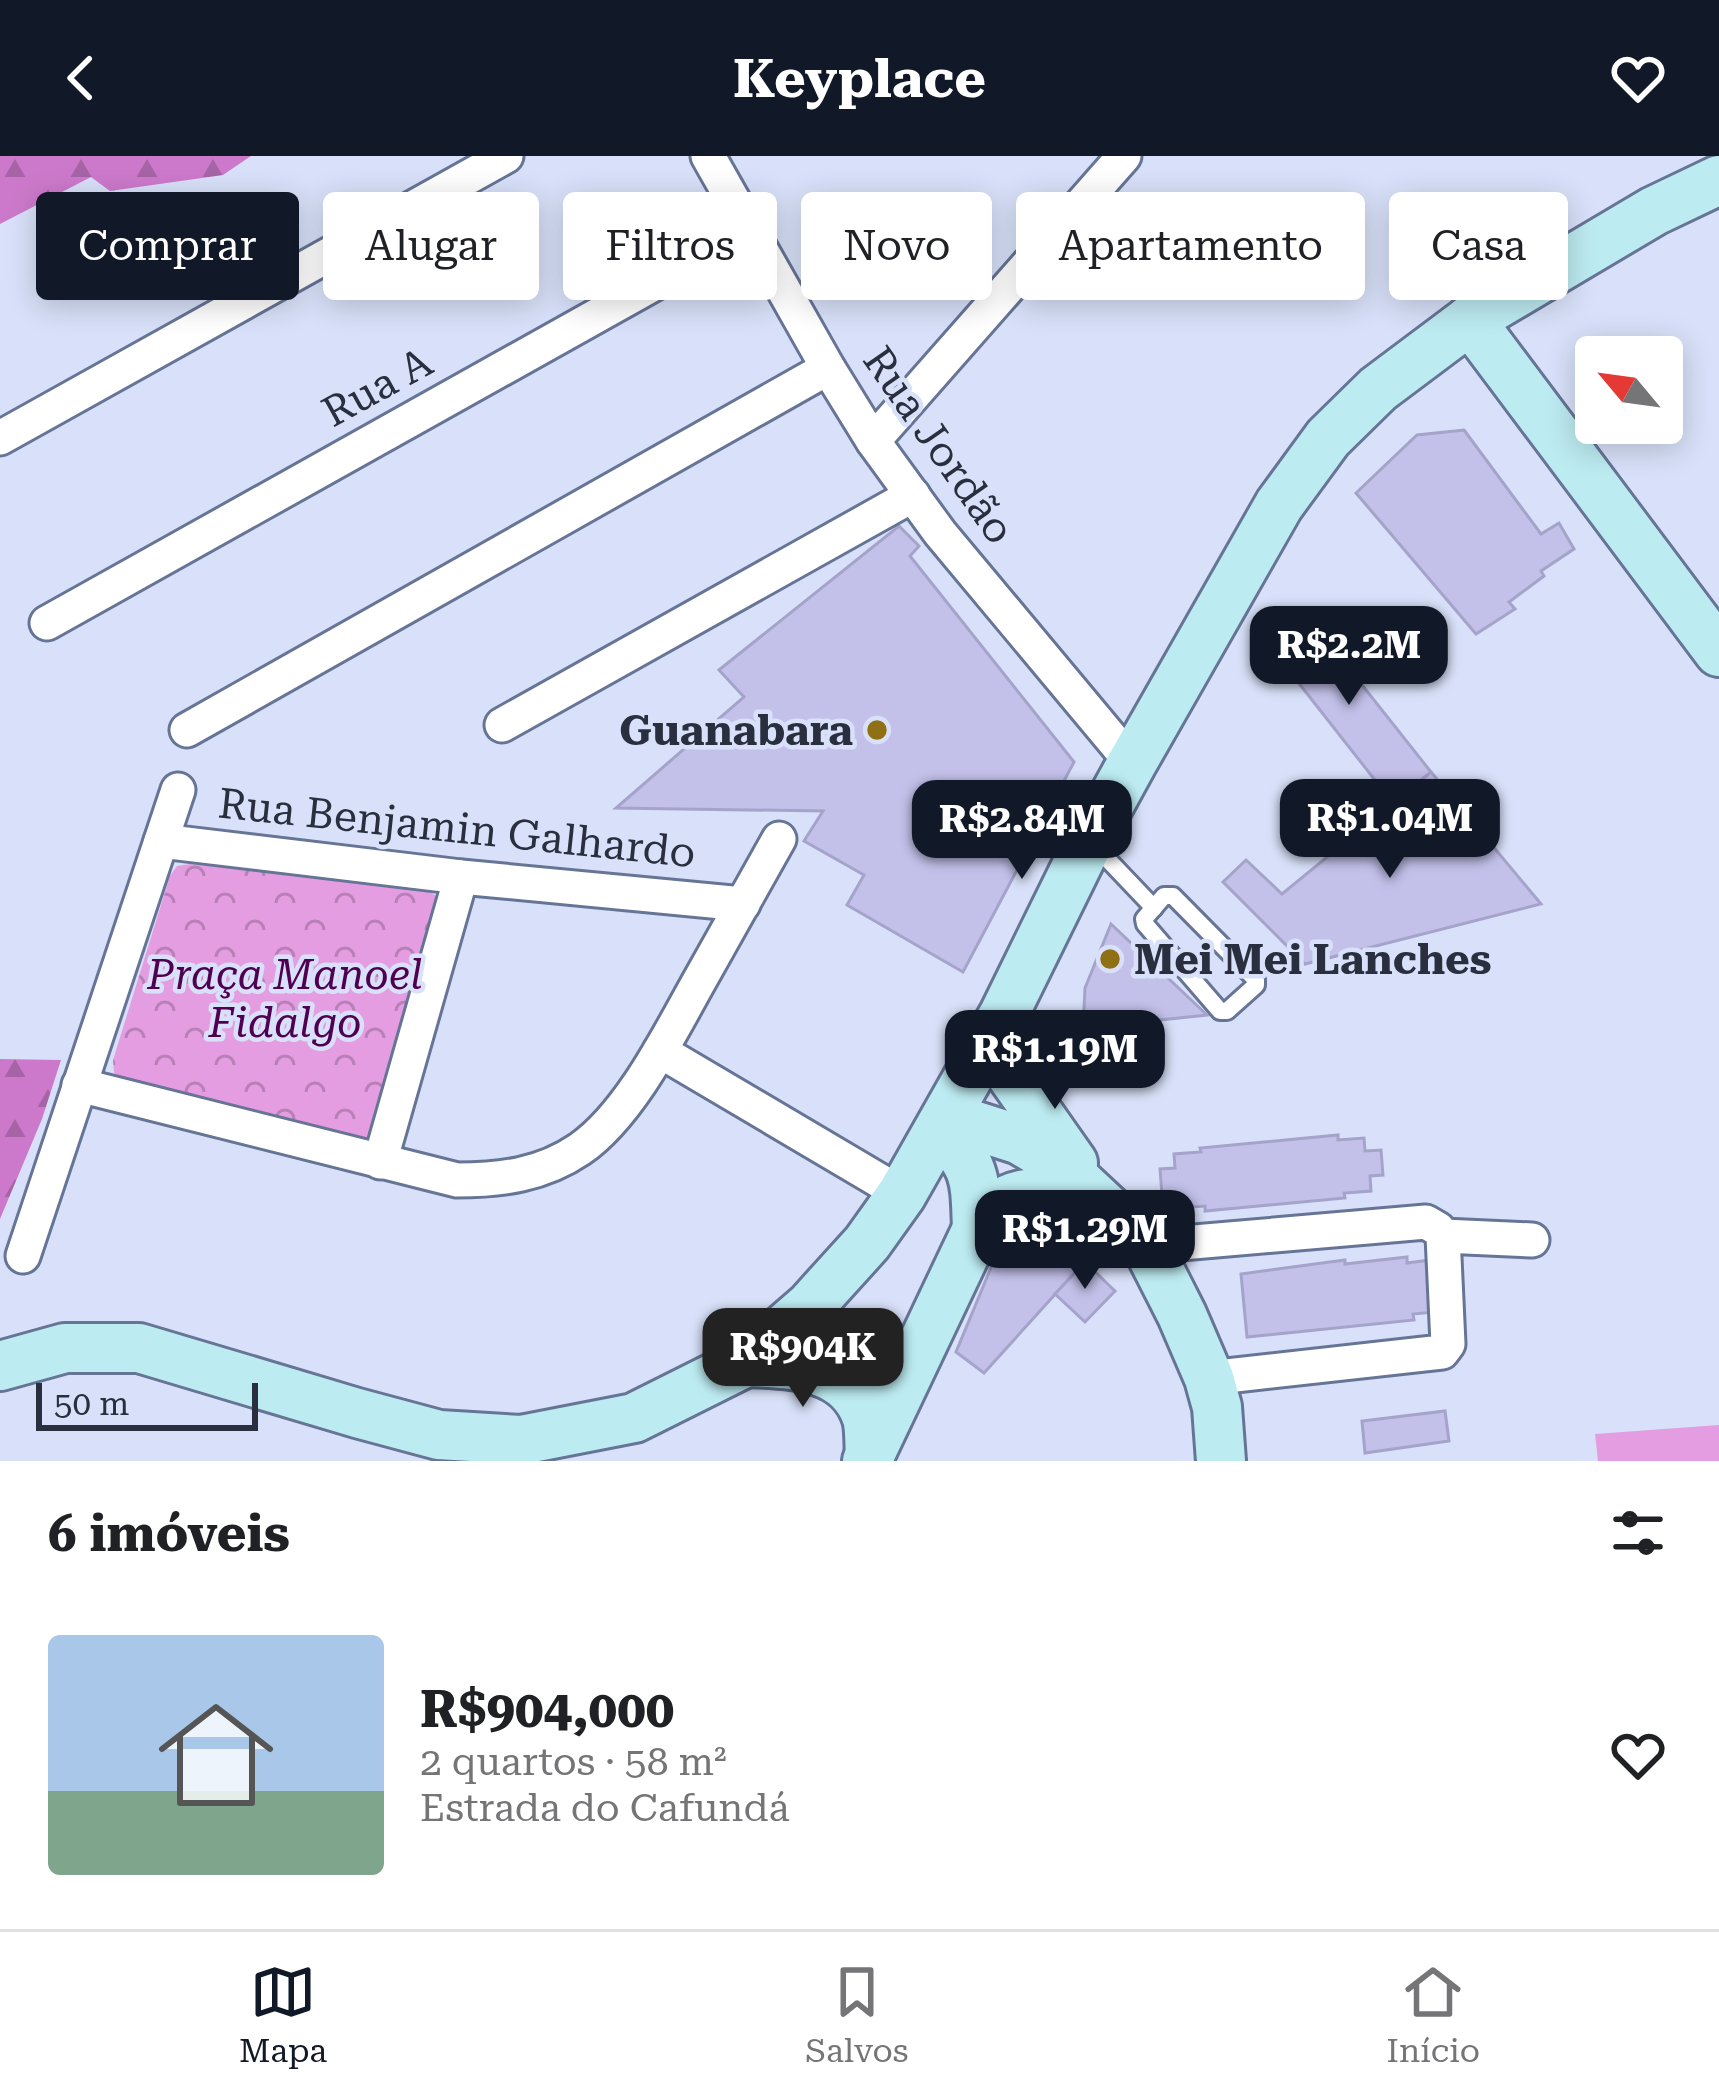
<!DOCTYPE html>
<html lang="pt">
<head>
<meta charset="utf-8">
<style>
	:root { --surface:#fff; --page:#f6f6f6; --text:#202124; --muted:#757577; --line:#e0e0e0; --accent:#111827 }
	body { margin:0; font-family:"Roboto Serif",serif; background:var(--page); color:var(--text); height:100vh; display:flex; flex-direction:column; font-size:45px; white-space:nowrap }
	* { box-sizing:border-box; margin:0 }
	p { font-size:39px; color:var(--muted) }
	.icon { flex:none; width:66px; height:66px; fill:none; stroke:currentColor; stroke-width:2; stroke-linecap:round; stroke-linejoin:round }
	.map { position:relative; height:1305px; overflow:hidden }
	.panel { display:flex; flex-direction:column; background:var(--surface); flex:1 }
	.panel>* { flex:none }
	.guide { position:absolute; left:36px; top:36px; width:1647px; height:108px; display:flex; gap:24px }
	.needle { width:78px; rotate:299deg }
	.controls { position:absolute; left:1575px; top:180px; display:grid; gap:24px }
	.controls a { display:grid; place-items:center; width:108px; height:108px; border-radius:12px; background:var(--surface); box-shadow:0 6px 30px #0003; font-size:60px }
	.scale { position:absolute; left:36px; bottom:30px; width:222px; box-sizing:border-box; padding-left:12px; border:6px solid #292f3e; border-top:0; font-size:33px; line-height:42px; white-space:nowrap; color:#292f3e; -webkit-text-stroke:9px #d8e1f9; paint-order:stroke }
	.price { position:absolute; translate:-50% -102px; padding:0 27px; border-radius:24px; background:var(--accent); color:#fff; font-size:39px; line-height:78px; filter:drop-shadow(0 3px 6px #0008) }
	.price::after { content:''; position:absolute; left:50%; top:72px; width:36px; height:27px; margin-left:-18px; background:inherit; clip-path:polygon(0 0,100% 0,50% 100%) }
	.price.on { background:#222; color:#fff }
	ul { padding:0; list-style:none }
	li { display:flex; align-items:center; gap:36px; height:300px; padding:0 48px }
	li+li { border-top:3px solid var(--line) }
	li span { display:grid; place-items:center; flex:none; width:336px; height:240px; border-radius:12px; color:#555 }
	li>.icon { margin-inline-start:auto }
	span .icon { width:144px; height:144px; fill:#fffc; stroke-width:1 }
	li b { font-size:51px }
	h2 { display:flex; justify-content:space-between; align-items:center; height:144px; padding:0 48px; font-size:51px }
	.pill { padding:0 42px; border-radius:12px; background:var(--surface); box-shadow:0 6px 30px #0003; font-size:42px; line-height:108px }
	.pill.on { background:var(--accent); color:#fff }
	header { display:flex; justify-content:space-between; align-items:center; height:156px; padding:0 48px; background:var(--accent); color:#fff; font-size:54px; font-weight:700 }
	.dock { display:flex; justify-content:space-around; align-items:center; height:168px; border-top:3px solid var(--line); background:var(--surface); font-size:33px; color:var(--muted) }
	.dock a { display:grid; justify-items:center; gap:6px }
	.dock .on { color:var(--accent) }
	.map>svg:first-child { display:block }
	.forest { fill:url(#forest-firs) }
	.park { fill:url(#park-crowns) }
	.pitch { fill:#e49de1 }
	.building { fill:#c3c1ea; stroke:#a5a3ca; stroke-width:3 }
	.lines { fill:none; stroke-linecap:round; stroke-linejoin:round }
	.lane-casing { stroke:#667496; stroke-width:22 }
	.street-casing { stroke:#667496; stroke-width:39 }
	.secondary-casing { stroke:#667496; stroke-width:54 }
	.lane { stroke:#fff; stroke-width:16 }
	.street { stroke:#fff; stroke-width:33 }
	.secondary { stroke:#bcebf1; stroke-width:48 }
	.poi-dot { fill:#8f7014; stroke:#d8e1f9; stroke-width:4.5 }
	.labels { text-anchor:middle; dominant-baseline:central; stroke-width:9; stroke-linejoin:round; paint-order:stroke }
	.street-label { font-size:42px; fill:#292f3e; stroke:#d8e1f9 }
	.poi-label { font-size:42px; font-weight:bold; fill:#292f3e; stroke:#d8e1f9; text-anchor:end }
	.park-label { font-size:42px; font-style:italic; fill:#500051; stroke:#d8e1f9 }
</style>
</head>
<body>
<header><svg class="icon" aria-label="back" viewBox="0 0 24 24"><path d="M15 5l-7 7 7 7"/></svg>Keyplace<svg class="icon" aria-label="heart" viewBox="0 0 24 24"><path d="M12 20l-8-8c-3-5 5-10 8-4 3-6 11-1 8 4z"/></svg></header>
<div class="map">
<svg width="1719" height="1305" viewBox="0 0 1719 1305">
	<defs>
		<pattern id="forest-firs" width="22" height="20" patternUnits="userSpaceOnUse" patternTransform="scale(3)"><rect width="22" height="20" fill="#cd79cb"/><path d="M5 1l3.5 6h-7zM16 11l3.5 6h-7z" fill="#a664a6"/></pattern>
		<pattern id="park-crowns" width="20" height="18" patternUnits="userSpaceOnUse" patternTransform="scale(3)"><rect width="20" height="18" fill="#e49de1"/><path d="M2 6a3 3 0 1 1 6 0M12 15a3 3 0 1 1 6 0" fill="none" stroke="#b980b8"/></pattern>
	</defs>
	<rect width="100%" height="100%" fill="#d8e1f9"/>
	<g class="forest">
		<polygon points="0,0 251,0 223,19 110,35 91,21 0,68"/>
		<polygon points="0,903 61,904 42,963 0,1063"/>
	</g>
	<polygon class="park" points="190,708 422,731 435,739 441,756 372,987 123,925 114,917 113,904 170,720 177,710"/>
	<polygon class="pitch" points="1719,1269 1719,1305 1598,1305 1595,1278"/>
	<g class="building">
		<polygon points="1464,274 1541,378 1559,367 1574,393 1541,415 1544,420 1509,446 1515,453 1476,478 1356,337 1417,279"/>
		<polygon points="899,370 919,390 910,400 1074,606 963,816 847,749 864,719 804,685 823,655 616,652 744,541 719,514"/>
		<polygon points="1305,457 1431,616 1393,647 1268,488"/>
		<polygon points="1431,616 1541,748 1305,808 1223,726 1246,704 1282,738"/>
		<polygon points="1111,768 1207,859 1083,872 1085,832"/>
		<polygon points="1338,979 1338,984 1364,982 1365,995 1381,994 1383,1019 1370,1020 1371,1035 1344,1037 1345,1042 1205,1055 1205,1050 1179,1052 1178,1038 1162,1039 1160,1013 1175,1012 1174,998 1201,996 1200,992"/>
		<polygon points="1046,1059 1059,1061 1069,1066 1097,1092 984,1217 956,1196 1000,1090 1018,1068"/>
		<polygon points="1407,1101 1407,1107 1430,1104 1435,1156 1413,1158 1414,1164 1247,1181 1241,1118 1345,1104 1345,1108"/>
		<polygon points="1085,1106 1115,1135 1085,1166 1055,1138"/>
		<polygon points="1445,1255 1449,1285 1365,1297 1362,1265"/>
	</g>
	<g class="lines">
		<defs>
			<g id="lane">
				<polyline points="1094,689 1154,752"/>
				<polygon points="1164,740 1173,740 1256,824 1256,829 1227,855 1220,855 1145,768 1144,763"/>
			</g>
			<g id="street">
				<polyline points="708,0 828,212 873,285 940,377 1132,607"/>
				<polyline points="0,282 506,0"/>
				<polyline points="873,285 1124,0"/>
				<polyline points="47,467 750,74"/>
				<polyline points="502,569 913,339"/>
				<polyline points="187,574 828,212"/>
				<polyline points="161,685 461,721 743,748"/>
				<polyline points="660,895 902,1038"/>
				<path d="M79 929 457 1024C501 1024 542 1019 580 993 629 959 668 881 697 829 724 780 752 732 779 683"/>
				<polyline points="380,1006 461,721"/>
				<polyline points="1443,1080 1532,1084"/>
				<polyline points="1147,1090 1426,1066 1438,1073 1443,1080 1448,1188 1442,1196 1209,1222"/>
				<polyline points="23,1100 178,634"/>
			</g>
			<g id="secondary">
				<polyline points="1470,164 1719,496"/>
				<polyline points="988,886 1073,1007"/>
				<polyline points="948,961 1020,984 1057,1006 1147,1090 1182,1159 1209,1222 1217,1251 1221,1305"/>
				<path d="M941 973C977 1013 975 1021 977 1073"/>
				<path d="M746 1206C791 1208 850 1208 867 1262 870 1273 869 1288 870 1300"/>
				<polyline points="0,1210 65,1192 139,1192 357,1257 439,1279 521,1284 634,1262 746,1206 810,1150 867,1087 902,1038 1004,858 1086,691 1132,607 1279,349 1328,282 1378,233 1470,164 1654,55 1719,24"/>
				<path d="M867 1305 977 1073C983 1066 989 1056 997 1050 1029 1027 1070 1038 1103 1050"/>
			</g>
		</defs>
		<use href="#lane" class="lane-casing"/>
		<use href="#street" class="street-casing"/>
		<use href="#secondary" class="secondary-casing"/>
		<use href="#lane" class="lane"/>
		<use href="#street" class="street"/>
		<use href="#secondary" class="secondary"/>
	</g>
	<g class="poi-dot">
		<circle cx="877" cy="574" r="12"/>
		<circle cx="1110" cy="803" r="12"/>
	</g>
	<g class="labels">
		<g class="street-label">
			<text transform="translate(377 231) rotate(-29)">Rua A</text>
			<text transform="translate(939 289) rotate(55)">Rua Jordão</text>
			<text transform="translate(457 672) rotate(6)">Rua Benjamin Galhardo</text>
		</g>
		<g class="poi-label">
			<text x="853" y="574">Guanabara</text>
			<text x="1134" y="803" text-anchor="start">Mei Mei Lanches</text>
		</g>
		<g class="park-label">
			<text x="285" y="818">Praça Manoel<tspan x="285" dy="48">Fidalgo</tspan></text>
		</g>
	</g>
</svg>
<div class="controls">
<a><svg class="needle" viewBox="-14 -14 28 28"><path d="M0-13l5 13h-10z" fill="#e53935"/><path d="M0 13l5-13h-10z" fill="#757577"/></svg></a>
</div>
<div class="scale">50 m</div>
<b class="price" style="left:1349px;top:552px">R$2.2M</b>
<b class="price" style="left:1390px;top:725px">R$1.04M</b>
<b class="price" style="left:1022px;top:726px">R$2.84M</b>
<b class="price" style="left:1055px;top:956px">R$1.19M</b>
<b class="price" style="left:1085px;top:1136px">R$1.29M</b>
<b class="price on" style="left:803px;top:1254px">R$904K</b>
<div class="guide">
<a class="pill on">Comprar</a>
<a class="pill">Alugar</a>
<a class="pill">Filtros</a>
<a class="pill">Novo</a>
<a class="pill">Apartamento</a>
<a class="pill">Casa</a>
</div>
</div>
<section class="panel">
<h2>6 imóveis<svg class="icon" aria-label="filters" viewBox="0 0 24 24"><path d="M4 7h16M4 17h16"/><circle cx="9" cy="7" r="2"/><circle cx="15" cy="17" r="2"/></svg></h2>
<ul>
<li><span style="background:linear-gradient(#a9c7e8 65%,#7fa58c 0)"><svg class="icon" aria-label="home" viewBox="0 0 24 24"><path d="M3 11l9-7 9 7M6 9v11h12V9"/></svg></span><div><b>R$904,000</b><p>2 quartos · 58 m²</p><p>Estrada do Cafundá</p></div><svg class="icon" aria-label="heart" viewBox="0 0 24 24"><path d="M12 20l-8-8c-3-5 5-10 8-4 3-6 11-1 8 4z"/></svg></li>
</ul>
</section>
<nav class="dock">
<a class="on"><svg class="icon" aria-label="map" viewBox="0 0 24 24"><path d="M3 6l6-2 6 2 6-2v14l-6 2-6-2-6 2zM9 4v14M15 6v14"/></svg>Mapa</a>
<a><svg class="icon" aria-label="saved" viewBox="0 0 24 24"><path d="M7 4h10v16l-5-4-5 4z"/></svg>Salvos</a>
<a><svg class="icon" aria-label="home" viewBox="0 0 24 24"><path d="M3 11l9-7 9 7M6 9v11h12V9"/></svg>Início</a>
</nav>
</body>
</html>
